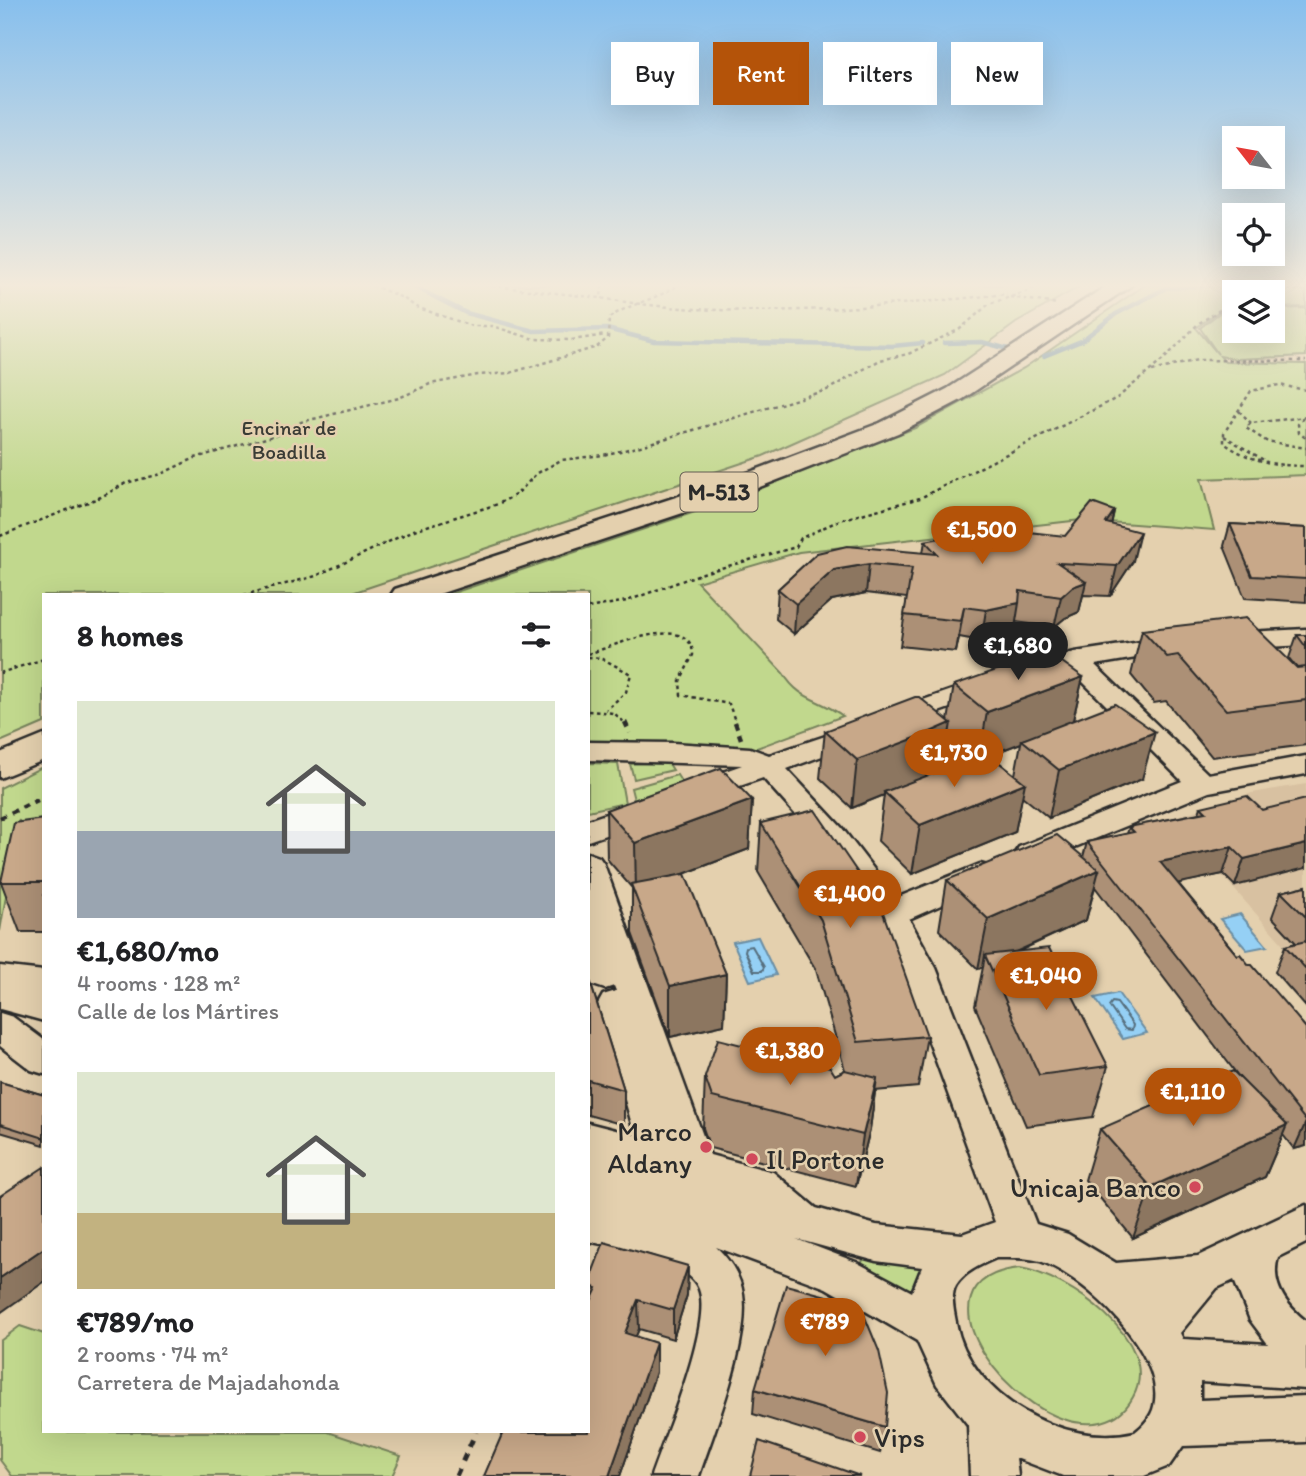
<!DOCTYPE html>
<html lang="en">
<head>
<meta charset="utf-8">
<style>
	:root { --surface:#fff; --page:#f6f6f6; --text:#202124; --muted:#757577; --accent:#b45309 }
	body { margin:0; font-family:Itim,sans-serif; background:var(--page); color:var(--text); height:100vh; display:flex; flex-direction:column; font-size:26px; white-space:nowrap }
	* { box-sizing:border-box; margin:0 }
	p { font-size:23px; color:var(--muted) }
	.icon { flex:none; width:38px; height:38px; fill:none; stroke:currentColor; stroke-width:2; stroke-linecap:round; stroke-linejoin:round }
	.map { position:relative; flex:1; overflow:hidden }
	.side { position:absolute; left:42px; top:593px; width:548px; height:840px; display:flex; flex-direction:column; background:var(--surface); border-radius:0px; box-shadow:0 7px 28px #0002 }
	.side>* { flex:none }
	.top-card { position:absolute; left:611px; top:42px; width:590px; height:63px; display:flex; gap:14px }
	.needle { width:46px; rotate:301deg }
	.fabs { position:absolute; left:1222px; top:126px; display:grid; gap:14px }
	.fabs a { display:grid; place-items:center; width:63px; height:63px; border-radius:0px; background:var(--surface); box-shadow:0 7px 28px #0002; font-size:35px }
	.price { position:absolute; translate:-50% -60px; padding:0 16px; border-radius:24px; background:var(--accent); color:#fff; font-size:23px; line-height:46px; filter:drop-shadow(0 2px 4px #0008) }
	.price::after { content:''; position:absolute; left:50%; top:42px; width:21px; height:16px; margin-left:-10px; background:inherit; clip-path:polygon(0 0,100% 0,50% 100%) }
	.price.selected { background:#222; color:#fff }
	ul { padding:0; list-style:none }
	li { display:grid; align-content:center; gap:14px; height:371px; padding:0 35px }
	li span { display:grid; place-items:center; height:217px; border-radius:0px; color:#555 }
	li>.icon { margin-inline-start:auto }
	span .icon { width:126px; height:126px; fill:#fffc; stroke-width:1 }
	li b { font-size:30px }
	h2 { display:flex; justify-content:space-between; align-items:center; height:84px; padding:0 35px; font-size:30px }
	.tag { padding:0 24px; border-radius:0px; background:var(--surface); box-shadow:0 7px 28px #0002; font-size:24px; line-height:63px }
	.tag.selected { background:var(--accent); color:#fff }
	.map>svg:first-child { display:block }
	.built { fill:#d8c1a1 }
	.green { fill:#c1d88d; stroke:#76825c; stroke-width:2 }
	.water { fill:#95d0f5; stroke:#6b8ea4; stroke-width:2 }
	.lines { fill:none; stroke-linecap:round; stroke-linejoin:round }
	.shore { stroke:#556d7c; stroke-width:2 }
	.stream { stroke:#6b8ea4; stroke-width:4.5 }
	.minor-casing { stroke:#2b2b2b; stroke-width:5 }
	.major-casing { stroke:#2b2b2b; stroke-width:5 }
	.path-far2 { stroke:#2b2b2b; stroke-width:2.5; stroke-dasharray:3.5 3.5; stroke-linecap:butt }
	.path-far1 { stroke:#2b2b2b; stroke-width:4.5; stroke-dasharray:6 6; stroke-linecap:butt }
	.path { stroke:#2b2b2b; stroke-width:5; stroke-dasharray:8 8; stroke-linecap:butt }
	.minor { fill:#e4d0ae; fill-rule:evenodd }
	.major { fill:#e4d0ae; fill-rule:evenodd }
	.wall { fill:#ac9076; stroke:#2b2b2b; stroke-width:2; fill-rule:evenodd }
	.shaded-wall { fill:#8c7660; stroke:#2b2b2b; stroke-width:2 }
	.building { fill:#c8a889; stroke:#2b2b2b; stroke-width:2 }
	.poi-dot { fill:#d1495b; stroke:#e4d0ae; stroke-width:2.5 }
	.labels { text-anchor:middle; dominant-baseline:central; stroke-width:5; stroke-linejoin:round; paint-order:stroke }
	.far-park-label { font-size:21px; fill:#3a3c35; stroke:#e4d0ae }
	.shield { fill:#e4d0ae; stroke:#625c52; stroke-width:2 }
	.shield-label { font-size:23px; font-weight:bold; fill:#2b2b2b }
	.near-poi-label { font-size:28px; fill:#2b2b2b; stroke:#e4d0ae; text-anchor:end }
</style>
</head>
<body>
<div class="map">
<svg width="1306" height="1476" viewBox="0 0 1306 1476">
	<rect width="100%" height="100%" fill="#e4d0ae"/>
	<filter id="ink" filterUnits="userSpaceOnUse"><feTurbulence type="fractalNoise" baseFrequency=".0143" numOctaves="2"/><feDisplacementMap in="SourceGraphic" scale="14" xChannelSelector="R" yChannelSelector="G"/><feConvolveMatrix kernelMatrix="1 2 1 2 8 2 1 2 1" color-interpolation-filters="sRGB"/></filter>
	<g filter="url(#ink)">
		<polygon class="built" points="1306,784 1306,970 1171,818 1252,793"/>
		<g class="green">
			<polygon points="0,285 1082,285 1016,323 945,375 763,456 346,595 44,595 44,723 0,742"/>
			<path d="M1145 285H1306V307L1272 308V292H1234V309H1222L1196 328 1218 354 1200 328 1222 311H1234V331H1272V309L1306 308V356L1236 359 1220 356 1225 362 1306 364V475L1201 479 1214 530 1081 520 799 552 697 582 783 673C799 700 818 698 843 716L746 752 588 747V595H447L701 510 915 428 1024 368Z"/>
			<polygon points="668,762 673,770 634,779 630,764"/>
			<polygon points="588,763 618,764 625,803 588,811"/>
			<polygon points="44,766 44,823 19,829 19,820 0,931 0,788"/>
			<polygon points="677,775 682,783 634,800 631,788"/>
			<polygon points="867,1250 924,1262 910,1295 860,1267"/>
			<path d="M1020 1268C1066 1275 1164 1341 1133 1397 1125 1412 1112 1421 1095 1423 1016 1431 902 1280 1020 1268Z"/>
			<polygon points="20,1326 44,1334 44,1432 328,1432 401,1456 392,1476 12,1476 0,1460 0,1341"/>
		</g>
		<g class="water">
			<polygon points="1240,914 1267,946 1247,950 1220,919"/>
			<polygon points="758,937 776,975 750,981 733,942"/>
			<polygon points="1118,993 1147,1033 1123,1039 1095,998"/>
		</g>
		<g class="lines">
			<g class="shore">
				<polygon points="752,946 764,967 762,971 754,971 745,951 746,947"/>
				<polygon points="1112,1002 1117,1003 1133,1025 1132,1030 1125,1029 1109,1006"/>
			</g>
			<g class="stream">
				<polyline points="411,285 466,313 534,331 607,329 654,341 892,346 923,343"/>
				<polyline points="944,343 982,342 1008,349"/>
				<polyline points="1044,356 1081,341 1116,314 1166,288 1213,285"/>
			</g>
			<defs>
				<g id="minor">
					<polygon points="1306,629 1306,645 1228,649 1219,646 1215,641 1219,636 1228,633"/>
					<polygon points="1174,637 1183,640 1187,645 1183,650 1095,665 1208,774 1306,756 1306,774 1209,792 1041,861 1030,864 1019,861 1014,854 1019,847 1182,781 1070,669 1025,681 1016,679 1012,673 1016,667 1075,652"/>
					<polygon points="986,678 995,680 999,686 995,692 896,727 886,725 882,719 886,713"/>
					<path d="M858 725 868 727 872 733 868 739 787 769 842 828 896 898 980 864 991 867 996 875 991 883 909 919 936 968 1036 1224 1068 1234 1116 1263 1198 1256 1306 1205V1243L1278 1257C1270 1284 1286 1305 1306 1321V1389L1200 1382V1400L1306 1396V1442L1183 1446 1169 1466 1144 1476H1063L1016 1458 1018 1476H970L968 1425 937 1385 917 1341 826 1288 716 1247C727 1257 735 1268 740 1282 757 1328 714 1430 699 1476H651C664 1438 713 1324 699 1289 696 1280 684 1271 676 1266 652 1250 616 1248 588 1241V1123L635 1135 598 1004 603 995 616 991 614 986 605 989 593 985 588 976V853L599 857 604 864 710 1155 773 1172 816 1208 876 1225 962 1234 995 1222 902 968 877 919 820 842 763 778 696 801 686 799 681 792 686 785 742 765 588 760V742L673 743 750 748 769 755ZM796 1239 876 1261 922 1267 912 1292 856 1262ZM996 1258C1010 1258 1026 1257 1040 1261 1085 1276 1167 1355 1154 1406 1152 1416 1143 1426 1135 1432 1065 1449 969 1397 956 1322 954 1311 950 1295 956 1285 965 1271 982 1264 996 1258ZM1234 1280 1250 1320 1268 1344 1183 1339 1180 1333 1217 1288Z"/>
					<polygon points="641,802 652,805 656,812 652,819 588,841 588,820"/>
					<polygon points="0,966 44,971 44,1021 0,1009"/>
					<polygon points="0,1013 13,1017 44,1040 44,1074 31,1070 0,1046"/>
				</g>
				<g id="major">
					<polygon points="1108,285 1132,285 963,399 898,433 752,490 436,595 391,595 395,589 734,478 880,423 947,389"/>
					<polygon points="44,735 44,760 0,778 0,753"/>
				</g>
			</defs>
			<use href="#minor" class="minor-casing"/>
			<use href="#major" class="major-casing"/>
			<g class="path-far2">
				<polyline points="372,285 403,298 416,307 472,326 492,326 534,339 571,340 606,335"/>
				<polyline points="485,285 601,298"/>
				<path d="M602 285 601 298C737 322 870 307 1007 294"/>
				<polyline points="1281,287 1290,285"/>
				<polyline points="1273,289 1306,290"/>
				<polyline points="1259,292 1274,288"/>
				<polyline points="1010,297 1058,304"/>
				<polyline points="1152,371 1197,360 1306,361"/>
				<path d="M1306 390 1279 385 1251 391 1224 433V443C1249 461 1276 466 1306 466"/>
				<polyline points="1239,411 1251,423"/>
				<polyline points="1306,417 1251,423 1246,428 1266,441 1306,448"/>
				<polyline points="1303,418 1298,424 1299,433 1306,438"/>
				<polyline points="1224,436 1267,462"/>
				<path d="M0 536 101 497 126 483 161 474 195 458 287 432 301 422 399 398 430 384 478 375 510 373 597 347 608 338 609 318C630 303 656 300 678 285"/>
				<polyline points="244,595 316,576 414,530 498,504 517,494 536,474 561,460 603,455 637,447 827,390 880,360 908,354 960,329 989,304 1028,291 1037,285"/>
				<polyline points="588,608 627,601 703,573 796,547 801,538 840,520 920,498 1117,398 1163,360 1199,323 1234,301"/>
				<path d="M588 654C611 647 692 611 693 655L680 681 681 695 729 704 736 724"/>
				<polyline points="588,657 601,658 631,674 626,692 606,710"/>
				<polyline points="0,673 44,659"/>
				<polyline points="588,711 614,713 626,724"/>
			</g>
			<g class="path-far1">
				<polyline points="625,722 630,733"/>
				<polyline points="735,722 741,739"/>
				<polyline points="0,818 44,797"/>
			</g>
			<polyline class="path" points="456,1476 476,1432"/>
			<use href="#minor" class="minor"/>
			<use href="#major" class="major"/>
		</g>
		<g class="wall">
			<polygon points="1114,511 1111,524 1133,561 1110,596 1083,595 1079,612 1065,618 1054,627 1016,622 1014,634 981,641 959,637 956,652 900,646 907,598 866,593 832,600 794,634 776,619 778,589 817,553 923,553 925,541 1065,536"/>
			<polygon points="1230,524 1306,528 1306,602 1245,598 1224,546"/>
			<polygon points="1142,630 1296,667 1289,658 1297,635 1306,635 1306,745 1212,757 1166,701 1154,703 1131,675"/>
			<path d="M1083 677 1073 720 1142 779 1049 818 1022 796 1015 832 912 874 878 841 884 795 852 808 820 778 825 731 948 721 954 685ZM949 734 976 757 943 770ZM1021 743 1015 775 990 755Z"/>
			<polygon points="752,800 749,849 681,875 726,974 724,1025 670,1037 632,933 632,888 607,859 606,810"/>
			<polygon points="1201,807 1262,810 1235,886 1223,874 1178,883 1237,955 1249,965 1306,1028 1306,1146 1294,1149 1283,1135 1265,1177 1133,1238 1085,1180 1100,1129 1242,1081 1095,887 1086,920 1017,952 1108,1066 1093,1117 1026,1126 975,1006 983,967 978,969 939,930 947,880 1083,857 1087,842 1127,834 1129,827 1199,813"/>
			<polygon points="44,819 44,932 20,932 1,882"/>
			<polygon points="761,823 927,1036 918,1087 875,1091 870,1129 856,1186 710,1148 703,1128 705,1077 754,1055 835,1075 845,1070 816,970 758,872"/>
			<polygon points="1306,886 1306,1007 1275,972 1285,946 1296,943 1272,917 1281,892"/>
			<polygon points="588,975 624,1090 624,1125 588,1115"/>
			<polygon points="0,1082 44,1095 44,1145 0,1132"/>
			<polygon points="688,1266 687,1295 673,1339 639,1329 635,1337 656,1372 620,1476 484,1476 588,1432 588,1284"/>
			<polygon points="755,1389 885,1427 880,1453 753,1414"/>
		</g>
		<g class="shaded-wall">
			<polygon points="1114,511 1108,540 1106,523"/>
			<polygon points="1140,532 1133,561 1110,596 1117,566"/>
			<polygon points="869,564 866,593 832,600 794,634 796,604 834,570"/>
			<polygon points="1086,582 1079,612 1065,618 1054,627 1061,597 1072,587"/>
			<polygon points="1019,603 1014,634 981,641 986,610"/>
			<polygon points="964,607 959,637 956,652 961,621"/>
			<polygon points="1083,677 1072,724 1022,740 1021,743 979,759 987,712"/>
			<polygon points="951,723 943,771 884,792 884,795 852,808 857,760"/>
			<polygon points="1155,732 1142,779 1049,818 1059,770"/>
			<polygon points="1025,783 1015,832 912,874 920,825"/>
			<polygon points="752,800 749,849 636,892 635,843"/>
			<polygon points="1306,844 1306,868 1235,886 1244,859"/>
			<polygon points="1232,847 1223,874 1152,889 1160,862"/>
			<polygon points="1099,870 1086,920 989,964 985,955 983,967 978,969 988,919"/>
			<polygon points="726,974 724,1025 670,1037 670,986"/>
			<polygon points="877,1078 870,1129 856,1186 863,1135"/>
			<polygon points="1306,1122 1306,1146 1294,1149"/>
			<polygon points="1287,1125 1265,1177 1133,1238 1151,1187"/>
			<polygon points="44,1248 44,1282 0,1313 0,1278"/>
			<polygon points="688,1266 687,1295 673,1339 673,1310"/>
			<polygon points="638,1300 639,1329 625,1362 625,1333"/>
			<polygon points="656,1343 656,1372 620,1476 609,1476"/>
		</g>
		<g class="building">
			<polygon points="1092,503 1114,511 1106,523 1140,532 1117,566 1058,563 1086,582 1072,587 1061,597 1020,591 1019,603 986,610 964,607 961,621 904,615 912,568 869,564 834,570 796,604 778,589 817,553 847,546 937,554 925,541 993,528 1065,536"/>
			<polygon points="1230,524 1306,528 1306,579 1252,576"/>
			<polygon points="1246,618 1297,668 1306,667 1306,700 1226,710 1178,655 1167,657 1142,630"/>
			<polygon points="1297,635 1306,635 1306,647"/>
			<polygon points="1048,652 1083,677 987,712 954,685"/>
			<polygon points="915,697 919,697 951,723 926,734 857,760 825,731"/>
			<polygon points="1115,704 1155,732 1059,770 1022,740"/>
			<polygon points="987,753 1025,783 920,825 884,792"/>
			<polygon points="721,768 752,800 635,843 606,810"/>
			<polygon points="1247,796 1262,810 1306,799 1306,844 1244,859 1232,847 1160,862 1237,955 1240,954 1249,965 1252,965 1306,1028 1306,1121 1087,842 1134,832 1129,827 1206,812 1201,807"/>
			<polygon points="815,810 881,907 927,1036 858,1042 821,920 761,823"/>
			<polygon points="44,819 44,882 1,882 14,823"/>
			<polygon points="1057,835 1099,870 988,919 947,880"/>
			<polygon points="685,874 726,974 670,986 631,884"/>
			<polygon points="1306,886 1306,917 1281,892"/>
			<polygon points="1306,941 1306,969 1285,946"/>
			<polygon points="1049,948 1108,1066 1039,1075 985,955"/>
			<polygon points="588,975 624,1090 588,1080"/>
			<polygon points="718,1039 750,1047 754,1055 765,1050 830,1067 835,1075 845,1070 877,1078 863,1135 712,1097 705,1077"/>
			<polygon points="1233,1071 1287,1125 1151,1187 1100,1129"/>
			<polygon points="0,1082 44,1095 44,1138 0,1124"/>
			<polygon points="44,1167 44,1248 0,1278 0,1196"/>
			<polygon points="604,1242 688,1266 673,1310 638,1300 625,1333 656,1343 609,1476 484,1476 503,1432 588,1432 588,1307 597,1288 588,1285 588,1284"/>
			<polygon points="786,1285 860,1305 879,1351 888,1393 885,1427 755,1389"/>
			<polygon points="759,1441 860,1476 750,1476"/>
		</g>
	</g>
	<linearGradient id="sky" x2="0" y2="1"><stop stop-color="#87bfed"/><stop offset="0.58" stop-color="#f3eadb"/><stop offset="1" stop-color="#f3eadb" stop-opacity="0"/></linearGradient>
	<rect width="1306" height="492" fill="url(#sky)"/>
	<g class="poi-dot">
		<circle cx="706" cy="1147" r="7"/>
		<circle cx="752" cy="1159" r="7"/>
		<circle cx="1195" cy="1187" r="7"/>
		<circle cx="860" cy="1437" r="7"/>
	</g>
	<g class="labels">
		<g class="far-park-label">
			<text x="289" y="427">Encinar de<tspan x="289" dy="24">Boadilla</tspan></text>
		</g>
		<rect class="shield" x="680.5" y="472.5" width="77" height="39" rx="5"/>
		<g class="shield-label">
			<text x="719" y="492">M-513</text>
		</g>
		<g class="near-poi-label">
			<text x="692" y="1131">Marco<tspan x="692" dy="32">Aldany</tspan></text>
			<text x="766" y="1159" text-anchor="start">Il Portone</text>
			<text x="1181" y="1187">Unicaja Banco</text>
			<text x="874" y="1437" text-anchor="start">Vips</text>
		</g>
	</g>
</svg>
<div class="fabs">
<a><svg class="needle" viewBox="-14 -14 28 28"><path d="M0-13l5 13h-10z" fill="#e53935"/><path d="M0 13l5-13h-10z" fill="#757577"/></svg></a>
<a><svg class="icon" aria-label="locate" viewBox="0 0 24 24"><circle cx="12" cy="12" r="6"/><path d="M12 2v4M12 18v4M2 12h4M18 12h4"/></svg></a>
<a><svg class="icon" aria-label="layers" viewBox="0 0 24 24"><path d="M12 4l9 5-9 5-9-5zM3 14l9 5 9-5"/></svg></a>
</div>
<b class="price" style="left:982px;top:566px">€1,500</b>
<b class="price selected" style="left:1018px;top:682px">€1,680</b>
<b class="price" style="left:954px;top:789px">€1,730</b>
<b class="price" style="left:850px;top:930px">€1,400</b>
<b class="price" style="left:1046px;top:1012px">€1,040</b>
<b class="price" style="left:790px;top:1087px">€1,380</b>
<b class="price" style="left:1193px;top:1128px">€1,110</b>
<b class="price" style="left:825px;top:1358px">€789</b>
<div class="top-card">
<a class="tag">Buy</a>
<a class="tag selected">Rent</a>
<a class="tag">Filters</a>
<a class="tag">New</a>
</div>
<section class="side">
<h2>8 homes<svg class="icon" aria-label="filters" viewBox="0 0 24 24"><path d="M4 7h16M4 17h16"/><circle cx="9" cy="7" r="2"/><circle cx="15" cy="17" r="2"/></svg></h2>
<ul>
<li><span style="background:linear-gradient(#dfe7d0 60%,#9aa5b1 0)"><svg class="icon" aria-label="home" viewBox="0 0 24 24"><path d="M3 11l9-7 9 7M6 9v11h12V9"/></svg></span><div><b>€1,680/mo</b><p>4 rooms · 128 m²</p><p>Calle de los Mártires</p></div></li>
<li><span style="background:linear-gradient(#dfe7d0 65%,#c2b280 0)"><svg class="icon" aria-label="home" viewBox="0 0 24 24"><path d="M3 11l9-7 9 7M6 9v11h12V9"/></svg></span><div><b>€789/mo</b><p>2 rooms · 74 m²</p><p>Carretera de Majadahonda</p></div></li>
</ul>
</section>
</div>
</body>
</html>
